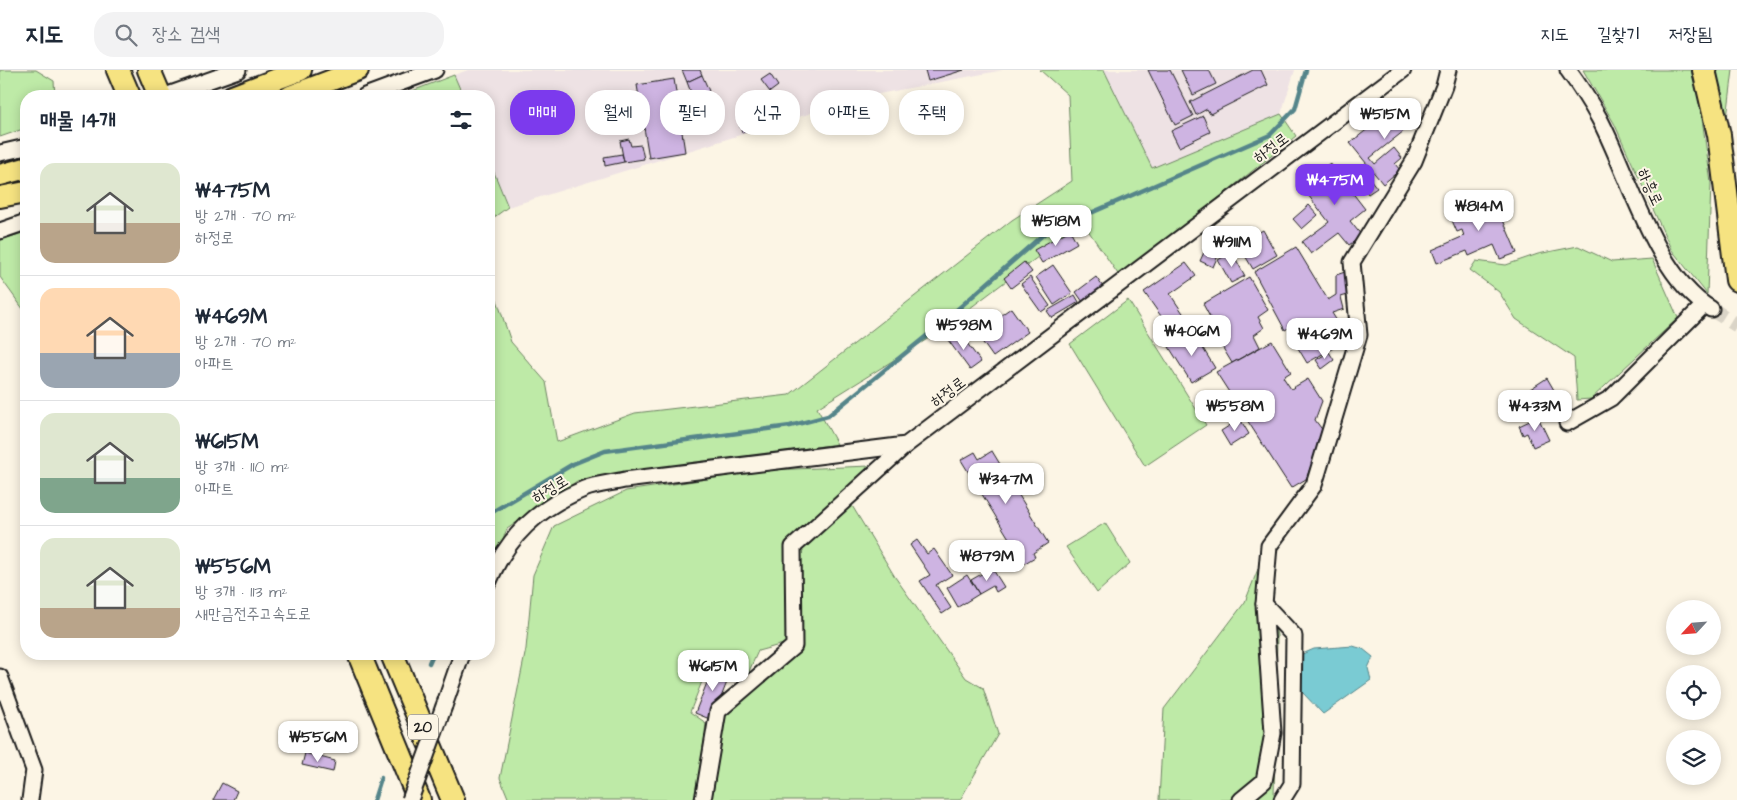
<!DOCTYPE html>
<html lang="ko">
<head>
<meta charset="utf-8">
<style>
	:root { --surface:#fff; --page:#f2f2f3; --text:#1f2937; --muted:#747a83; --line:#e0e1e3; --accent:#7c3aed }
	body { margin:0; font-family:"Architects Daughter","Poor Story",sans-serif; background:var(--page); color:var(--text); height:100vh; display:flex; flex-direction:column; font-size:19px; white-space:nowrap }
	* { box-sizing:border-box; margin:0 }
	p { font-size:16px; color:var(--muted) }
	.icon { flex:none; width:28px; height:28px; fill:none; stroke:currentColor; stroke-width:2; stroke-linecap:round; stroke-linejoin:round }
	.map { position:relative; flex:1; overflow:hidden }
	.details { position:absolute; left:20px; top:20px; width:475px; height:570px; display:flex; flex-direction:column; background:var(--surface); border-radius:20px; box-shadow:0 2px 12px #0003 }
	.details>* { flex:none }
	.banner { position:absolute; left:510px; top:20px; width:475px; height:45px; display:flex; gap:10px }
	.needle { width:32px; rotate:244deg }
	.fabs { position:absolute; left:1666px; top:530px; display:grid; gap:10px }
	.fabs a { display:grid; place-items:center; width:55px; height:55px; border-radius:50%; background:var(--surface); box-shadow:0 2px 12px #0003; font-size:25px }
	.price { position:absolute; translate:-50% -42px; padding:0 11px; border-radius:10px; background:#fff; color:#222; font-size:16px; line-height:32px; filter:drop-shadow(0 1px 2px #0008) }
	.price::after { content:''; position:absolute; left:50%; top:30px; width:15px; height:11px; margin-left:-8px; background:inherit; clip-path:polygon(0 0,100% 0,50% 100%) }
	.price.active { background:var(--accent); color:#fff }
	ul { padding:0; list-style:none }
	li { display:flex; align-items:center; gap:15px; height:125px; padding:0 20px }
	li+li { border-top:1px solid var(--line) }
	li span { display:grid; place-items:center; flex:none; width:140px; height:100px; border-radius:15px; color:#555 }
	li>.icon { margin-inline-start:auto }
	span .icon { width:60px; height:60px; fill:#fffc; stroke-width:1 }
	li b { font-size:21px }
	h2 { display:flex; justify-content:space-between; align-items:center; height:60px; padding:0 20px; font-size:21px }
	.pill { padding:0 18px; border-radius:20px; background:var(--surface); box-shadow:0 2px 12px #0003; font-size:18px; line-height:45px }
	.pill.active { background:var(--accent); color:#fff }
	header { display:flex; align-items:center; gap:30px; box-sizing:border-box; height:70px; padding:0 25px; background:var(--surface); border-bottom:1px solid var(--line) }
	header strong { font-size:24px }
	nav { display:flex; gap:28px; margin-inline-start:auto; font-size:18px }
	.search { width:350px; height:45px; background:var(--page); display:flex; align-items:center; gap:12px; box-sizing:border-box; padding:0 18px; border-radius:20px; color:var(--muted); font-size:19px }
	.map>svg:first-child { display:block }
	.built { fill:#eee2e4 }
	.green { fill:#beeaa7; stroke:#6d8362 }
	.water { fill:#7acbd3; stroke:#54858a }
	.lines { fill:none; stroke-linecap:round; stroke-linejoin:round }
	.stream { stroke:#54858a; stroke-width:4.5 }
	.building { fill:#ceb4e2; stroke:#1c1c1c }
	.minor-tunnel { stroke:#dad4c7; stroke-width:15; stroke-dasharray:15 8; stroke-linecap:butt }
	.minor-casing { stroke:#1c1c1c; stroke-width:19 }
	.major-casing { stroke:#1c1c1c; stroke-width:24 }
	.highway-casing { stroke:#1c1c1c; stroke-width:26 }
	.minor { stroke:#fcf5e5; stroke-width:15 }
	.major { stroke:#f6e381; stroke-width:20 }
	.highway { stroke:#f6e381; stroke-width:22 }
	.minor-bridge-casing { stroke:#1c1c1c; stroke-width:19; stroke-linecap:butt }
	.minor-bridge { stroke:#fcf5e5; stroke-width:15 }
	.labels { text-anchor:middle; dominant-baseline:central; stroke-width:4; stroke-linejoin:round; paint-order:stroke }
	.shield { fill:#fcf5e5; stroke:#5f5d58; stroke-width:1 }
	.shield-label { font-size:15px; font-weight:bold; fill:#1c1c1c }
	.street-label { font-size:16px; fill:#1c1c1c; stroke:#fcf5e5 }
</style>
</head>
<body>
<header>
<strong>지도</strong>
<div class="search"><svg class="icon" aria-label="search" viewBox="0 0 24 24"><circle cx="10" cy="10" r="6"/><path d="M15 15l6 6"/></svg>장소 검색</div>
<nav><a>지도</a><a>길찾기</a><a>저장됨</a></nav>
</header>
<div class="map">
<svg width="1737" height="730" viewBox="0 0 1737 730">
	<rect width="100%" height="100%" fill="#fcf5e5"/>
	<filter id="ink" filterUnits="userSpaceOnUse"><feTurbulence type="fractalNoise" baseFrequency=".02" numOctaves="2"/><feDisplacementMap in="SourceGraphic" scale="10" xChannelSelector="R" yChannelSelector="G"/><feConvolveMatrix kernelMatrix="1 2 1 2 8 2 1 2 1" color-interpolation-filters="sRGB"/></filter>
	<g filter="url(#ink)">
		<g class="built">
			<polygon points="468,0 1003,0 863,27 508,137 489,90 489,26 463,26 454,5"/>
			<polygon points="1104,0 1295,0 1281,44 1152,98"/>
		</g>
		<g class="green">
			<polygon points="0,0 36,0 54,11 55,26 26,26 26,58 0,67"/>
			<polygon points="1040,0 1104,0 1152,98 1281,44 1296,66 1120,207 1083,153 937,263 817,338 837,374 577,411 507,459 489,502 489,206 511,272 546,312 557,372 635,343 789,325 1012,150 1072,111 1068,25"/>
			<polygon points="1583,0 1691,0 1699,27 1711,113 1707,224 1671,179 1614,53"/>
			<polygon points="1716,0 1733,0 1727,48"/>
			<polygon points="454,5 463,26 399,26"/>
			<polygon points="489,90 508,137 489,151"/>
			<polygon points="26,162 26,243 0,207 0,170"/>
			<polygon points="1578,176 1612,192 1652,189 1678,248 1591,329 1577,330 1574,288 1516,249 1499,222 1470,200 1476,191 1506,195 1538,184"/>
			<polygon points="1128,230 1206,355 1145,396 1070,274"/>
			<polygon points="870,396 789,477 787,573 758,581 746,608 710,591 690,642 706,653 697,730 509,730 500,708 526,579 533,505 554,456 626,421 768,400"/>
			<polygon points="851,434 895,507 966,608 983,618 998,664 960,730 709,730 723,644 800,581 799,481"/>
			<polygon points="1105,453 1130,493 1097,523 1066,477"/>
			<polygon points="1258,499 1277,565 1274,728 1271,730 1159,730 1164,639 1245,532"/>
		</g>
		<polygon class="water" points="1353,576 1363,579 1373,587 1368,598 1371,610 1323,644 1302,622 1300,585 1314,579"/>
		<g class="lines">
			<g class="stream">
				<polyline points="489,444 573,394 605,381 790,356 828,346 935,259 1045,163 1270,65 1295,39 1306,0"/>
				<polyline points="429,593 433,584"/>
				<polyline points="374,730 381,708"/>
			</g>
		</g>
		<g class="building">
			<polygon points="682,0 700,0 702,5 687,12"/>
			<polygon points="925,0 964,0 928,11"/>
			<polygon points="1148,0 1170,0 1193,46 1175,55"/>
			<polygon points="1181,0 1209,0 1216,14 1193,25"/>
			<polygon points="1253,0 1261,0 1268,15 1210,44 1207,39 1196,45 1190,32"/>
			<polygon points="770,4 778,16 770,22 761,10"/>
			<polygon points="702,5 709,21 693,28 687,12"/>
			<polygon points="674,9 685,82 649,88 637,15"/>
			<polygon points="1404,30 1419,49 1370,88 1375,94 1394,78 1402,88 1395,94 1400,100 1383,114 1350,73"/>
			<polygon points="767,37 773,53 742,63 737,47"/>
			<polygon points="1203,46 1210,62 1179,77 1171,61"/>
			<polygon points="629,69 631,76 641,75 644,89 624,92 620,71"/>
			<polygon points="622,84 624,92 605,96 604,87"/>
			<polygon points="1330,93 1345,114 1363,100 1377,118 1368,124 1356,110 1348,117 1365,139 1350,151 1362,166 1349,175 1339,163 1311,184 1302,172 1329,152 1301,116"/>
			<polygon points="1491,122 1517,183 1500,189 1494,175 1469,186 1467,181 1437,193 1432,180 1464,166 1462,160 1457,162 1451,148 1473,139 1469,131"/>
			<polygon points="1309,135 1318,145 1302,159 1293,149"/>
			<polygon points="1070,160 1077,173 1042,193 1034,180"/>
			<polygon points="1263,160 1277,185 1253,199 1238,174"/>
			<polygon points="1210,169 1223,174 1213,197 1200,191"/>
			<polygon points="1296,177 1328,230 1336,225 1336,205 1348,201 1351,224 1341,227 1344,239 1332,243 1345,264 1331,270 1333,278 1307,293 1292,268 1304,261 1299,252 1285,260 1254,202"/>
			<polygon points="1232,182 1245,206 1231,213 1218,190"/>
			<polygon points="1024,192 1032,202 1011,218 1004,208"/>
			<polygon points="1186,193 1196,206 1170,224 1191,255 1175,266 1144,222"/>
			<polygon points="1053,195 1072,223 1054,235 1036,207"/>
			<polygon points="1030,207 1050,236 1041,242 1021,214"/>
			<polygon points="1096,207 1103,217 1083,232 1076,222"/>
			<polygon points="1249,207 1268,240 1258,247 1264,258 1254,265 1260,277 1232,293 1207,252 1211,249 1203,234"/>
			<polygon points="1075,225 1079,232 1052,248 1047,241"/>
			<polygon points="1011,238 1028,262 993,287 969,253 987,240 994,250"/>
			<polygon points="958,261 981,292 970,300 948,270"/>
			<polygon points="1193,262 1215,298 1191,312 1169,277"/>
			<polygon points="1272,271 1291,302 1283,307 1291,319 1308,309 1322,331 1315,350 1324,362 1306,409 1291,418 1216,302"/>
			<polygon points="1329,282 1334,290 1322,299 1316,290"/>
			<polygon points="1547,308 1554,320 1549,326 1552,330 1533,343 1528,335 1525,337 1518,327"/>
			<polygon points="1538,347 1549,370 1533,377 1527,363 1523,365 1519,356"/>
			<polygon points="1240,349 1249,364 1230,376 1221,361"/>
			<polygon points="992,381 1048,473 1033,483 1035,487 1020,496 1014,487 1018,483 961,390 975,382 979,389"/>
			<polygon points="917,470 927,484 934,479 952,505 936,515 951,538 942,544 920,511 930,505 910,475"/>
			<polygon points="992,498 1004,517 996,522 993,516 979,524 971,510"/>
			<polygon points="967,505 979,524 958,537 947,518"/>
			<polygon points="714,595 731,602 712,650 695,643"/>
			<polygon points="305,683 335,691 333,702 302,695"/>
			<polygon points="222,713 237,721 233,730 213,730"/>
		</g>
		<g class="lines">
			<polyline class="minor-tunnel" points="1711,239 1737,255"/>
			<defs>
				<g id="minor">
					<path d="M1568 0C1579 15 1590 32 1599 48 1629 104 1655 206 1711 239"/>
					<polyline points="165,26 238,0"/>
					<polyline points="365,26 435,0"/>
					<polyline points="0,83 26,77"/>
					<polyline points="0,161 26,152"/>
					<polyline points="1567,353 1611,328 1704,235"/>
					<path d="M489 511C508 466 538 438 584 419 596 414 612 413 625 410L906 375 1403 0"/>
					<polyline points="1264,534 1294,566 1292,714 1282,730"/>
					<polyline points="0,607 34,700 30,730"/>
					<polyline points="444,636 462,584"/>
					<polyline points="703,730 718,641 794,576 793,477 906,375"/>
					<polyline points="1241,730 1264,711 1273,663 1264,534 1269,476 1314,415 1359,265 1352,192 1414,91 1444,16 1448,0"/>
				</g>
				<g id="major">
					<polyline points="232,26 301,0"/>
					<polyline points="290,26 358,0"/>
					<polyline points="0,105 26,98"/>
					<polyline points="0,127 26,122"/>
				</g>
				<g id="highway">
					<polyline points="118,0 129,26"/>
					<polyline points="149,0 160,26"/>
					<polyline points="1704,0 1719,65 1737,210"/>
					<polyline points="359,584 419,730"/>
					<polyline points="392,584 453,730"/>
				</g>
			</defs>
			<use href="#minor" class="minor-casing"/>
			<use href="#major" class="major-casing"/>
			<use href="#highway" class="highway-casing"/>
			<use href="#minor" class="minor"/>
			<use href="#major" class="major"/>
			<use href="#highway" class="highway"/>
			<defs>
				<polyline id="minor-bridge" points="410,730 444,636"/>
			</defs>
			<use href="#minor-bridge" class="minor-bridge-casing"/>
			<use href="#minor-bridge" class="minor-bridge"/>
		</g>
	</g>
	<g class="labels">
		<rect class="shield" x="408" y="644.5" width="30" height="25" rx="4"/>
		<g class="shield-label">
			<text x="423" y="657">20</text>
		</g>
		<g class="street-label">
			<text transform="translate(1271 78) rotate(-37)">하정로</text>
			<text transform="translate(1650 117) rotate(65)">하흥로</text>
			<text transform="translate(948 322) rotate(-37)">하정로</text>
			<text transform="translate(550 419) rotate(-31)">하정로</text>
		</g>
	</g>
</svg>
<div class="fabs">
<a><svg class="needle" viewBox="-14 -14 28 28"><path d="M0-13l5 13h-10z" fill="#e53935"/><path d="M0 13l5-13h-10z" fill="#747a83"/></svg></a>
<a><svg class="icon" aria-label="locate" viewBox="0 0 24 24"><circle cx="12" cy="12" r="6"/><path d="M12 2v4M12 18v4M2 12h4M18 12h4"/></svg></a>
<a><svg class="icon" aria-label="layers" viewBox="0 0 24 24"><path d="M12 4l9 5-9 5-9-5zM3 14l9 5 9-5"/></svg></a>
</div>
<b class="price" style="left:1385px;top:70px">₩515M</b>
<b class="price active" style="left:1335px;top:136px">₩475M</b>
<b class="price" style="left:1479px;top:162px">₩814M</b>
<b class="price" style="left:1056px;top:177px">₩518M</b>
<b class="price" style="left:1232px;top:198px">₩911M</b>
<b class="price" style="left:964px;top:281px">₩598M</b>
<b class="price" style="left:1192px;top:287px">₩406M</b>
<b class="price" style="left:1325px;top:290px">₩469M</b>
<b class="price" style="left:1235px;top:362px">₩558M</b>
<b class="price" style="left:1535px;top:362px">₩433M</b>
<b class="price" style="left:1006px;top:435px">₩347M</b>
<b class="price" style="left:987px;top:512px">₩879M</b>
<b class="price" style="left:713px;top:622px">₩615M</b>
<b class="price" style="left:318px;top:693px">₩556M</b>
<div class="banner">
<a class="pill active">매매</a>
<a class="pill">월세</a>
<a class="pill">필터</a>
<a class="pill">신규</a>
<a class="pill">아파트</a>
<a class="pill">주택</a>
</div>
<section class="details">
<h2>매물 14개<svg class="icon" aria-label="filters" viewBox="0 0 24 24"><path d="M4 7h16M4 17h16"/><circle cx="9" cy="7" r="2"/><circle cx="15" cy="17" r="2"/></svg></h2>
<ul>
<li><span style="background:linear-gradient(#dfe7d0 60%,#b9a48a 0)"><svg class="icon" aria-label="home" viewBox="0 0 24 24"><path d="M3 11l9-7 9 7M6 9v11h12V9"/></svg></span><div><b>₩475M</b><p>방 2개 · 70 m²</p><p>하정로</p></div></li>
<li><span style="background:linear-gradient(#ffd9b3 65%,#9aa5b1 0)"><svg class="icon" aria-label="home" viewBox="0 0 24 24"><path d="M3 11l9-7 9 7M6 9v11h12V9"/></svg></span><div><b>₩469M</b><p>방 2개 · 70 m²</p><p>아파트</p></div></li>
<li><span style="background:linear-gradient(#dfe7d0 65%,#7fa58c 0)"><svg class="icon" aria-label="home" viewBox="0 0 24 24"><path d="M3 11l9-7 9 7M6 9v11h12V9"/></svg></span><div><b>₩615M</b><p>방 3개 · 110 m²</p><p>아파트</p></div></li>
<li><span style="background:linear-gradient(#dfe7d0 70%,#b9a48a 0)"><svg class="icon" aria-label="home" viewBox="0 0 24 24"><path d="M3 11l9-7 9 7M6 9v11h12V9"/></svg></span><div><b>₩556M</b><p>방 3개 · 113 m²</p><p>새만금전주고속도로</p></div></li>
</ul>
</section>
</div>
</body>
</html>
